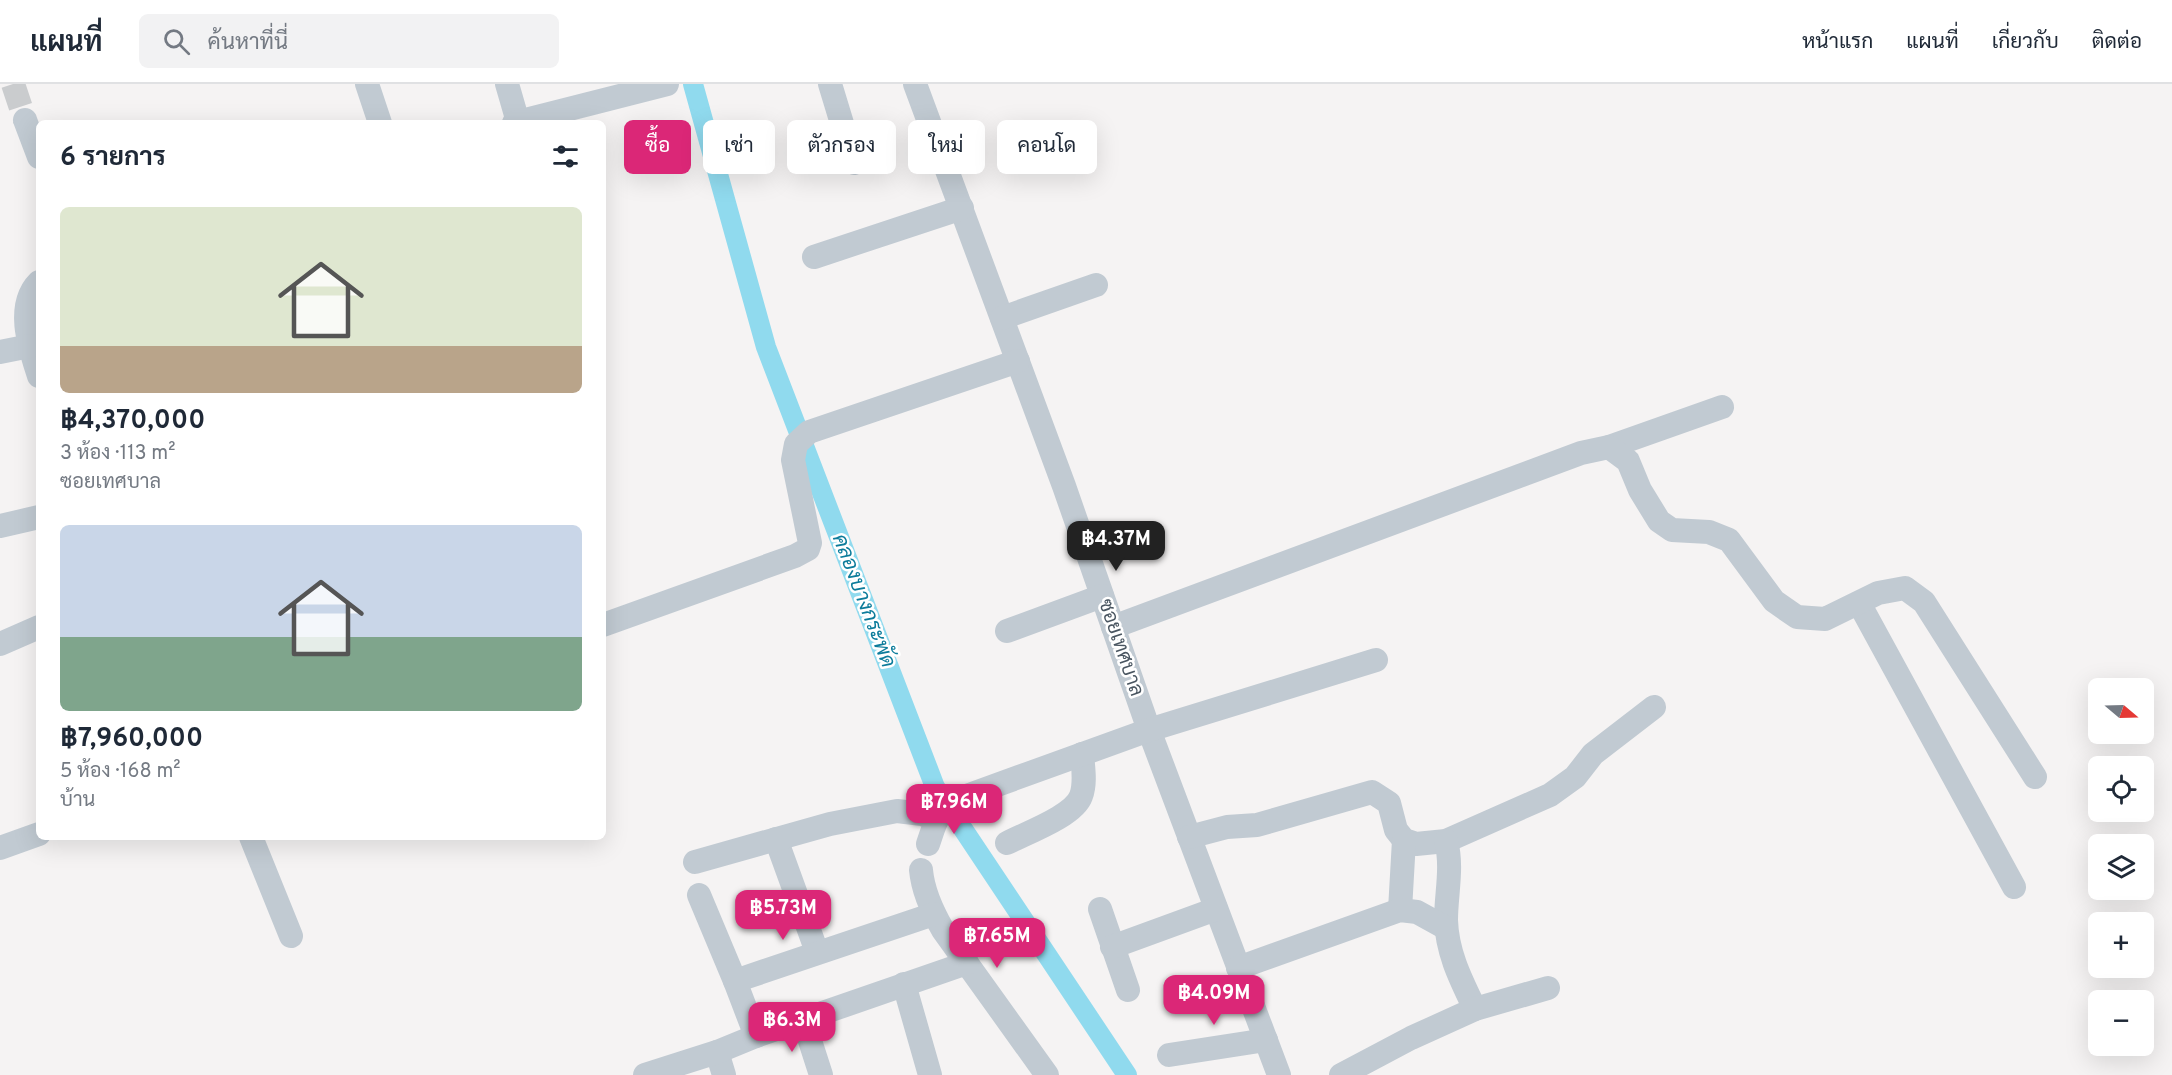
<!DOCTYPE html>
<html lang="th">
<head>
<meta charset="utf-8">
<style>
	:root { --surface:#fff; --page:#f2f2f3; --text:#1f2937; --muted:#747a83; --line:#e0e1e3; --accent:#db2777 }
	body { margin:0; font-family:Overpass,Sarabun,sans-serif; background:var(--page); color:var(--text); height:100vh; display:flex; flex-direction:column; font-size:22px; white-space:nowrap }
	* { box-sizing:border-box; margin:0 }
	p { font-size:20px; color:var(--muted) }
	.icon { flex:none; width:33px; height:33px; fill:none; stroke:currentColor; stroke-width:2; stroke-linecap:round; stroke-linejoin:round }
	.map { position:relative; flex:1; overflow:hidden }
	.drawer { position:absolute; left:36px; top:36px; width:570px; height:720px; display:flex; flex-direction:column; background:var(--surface); border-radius:9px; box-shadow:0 6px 24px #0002 }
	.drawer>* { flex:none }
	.top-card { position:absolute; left:624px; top:36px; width:570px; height:54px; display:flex; gap:12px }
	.needle { width:39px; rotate:109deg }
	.fabs { position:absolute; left:2088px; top:594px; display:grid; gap:12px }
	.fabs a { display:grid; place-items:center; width:66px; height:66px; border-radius:9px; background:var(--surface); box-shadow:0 6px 24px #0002; font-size:30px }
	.price { position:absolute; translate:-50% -51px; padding:0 14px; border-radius:12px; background:var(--accent); color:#fff; font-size:20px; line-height:39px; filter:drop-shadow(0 2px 3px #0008) }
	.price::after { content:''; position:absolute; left:50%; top:36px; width:18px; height:14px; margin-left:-9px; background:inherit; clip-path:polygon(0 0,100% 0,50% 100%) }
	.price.active { background:#222; color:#fff }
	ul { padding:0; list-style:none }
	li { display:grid; align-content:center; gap:12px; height:318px; padding:0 24px }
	li span { display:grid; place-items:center; height:186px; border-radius:9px; color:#555 }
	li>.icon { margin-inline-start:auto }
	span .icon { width:108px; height:108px; fill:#fffc; stroke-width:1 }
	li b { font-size:26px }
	h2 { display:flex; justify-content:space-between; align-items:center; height:72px; padding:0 24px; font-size:26px }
	.chip { padding:0 21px; border-radius:9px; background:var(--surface); box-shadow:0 6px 24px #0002; font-size:21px; line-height:54px }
	.chip.active { background:var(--accent); color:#fff }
	header { display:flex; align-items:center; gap:36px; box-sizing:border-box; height:84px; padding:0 30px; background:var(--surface); border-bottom:2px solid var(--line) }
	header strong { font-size:28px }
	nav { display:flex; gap:33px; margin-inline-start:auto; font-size:21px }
	.search { width:420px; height:54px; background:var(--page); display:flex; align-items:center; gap:15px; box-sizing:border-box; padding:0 21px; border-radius:9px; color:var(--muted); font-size:22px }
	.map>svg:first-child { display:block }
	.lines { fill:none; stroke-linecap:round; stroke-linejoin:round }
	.canal { stroke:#90daee; stroke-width:20 }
	.minor-tunnel { stroke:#caccce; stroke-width:24; stroke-dasharray:24 12; stroke-linecap:butt }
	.minor { stroke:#c1cad2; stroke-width:24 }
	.labels { text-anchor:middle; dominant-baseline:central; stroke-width:5; stroke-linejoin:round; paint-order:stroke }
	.street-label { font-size:20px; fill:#4a5661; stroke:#fff }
	.water-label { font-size:21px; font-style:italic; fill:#0c7c9b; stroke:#fff }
</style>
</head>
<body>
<header>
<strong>แผนที่</strong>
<div class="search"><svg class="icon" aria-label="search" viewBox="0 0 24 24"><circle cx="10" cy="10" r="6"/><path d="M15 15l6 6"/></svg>ค้นหาที่นี่</div>
<nav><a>หน้าแรก</a><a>แผนที่</a><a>เกี่ยวกับ</a><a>ติดต่อ</a></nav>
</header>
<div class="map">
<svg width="2172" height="991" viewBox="0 0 2172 991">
	<rect width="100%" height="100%" fill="#f5f3f3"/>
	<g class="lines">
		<polyline class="canal" points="693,0 766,263 935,703 1127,991"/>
		<polyline class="minor-tunnel" points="13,0 25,36"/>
		<g class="minor">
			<polyline points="367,0 380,39"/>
			<polyline points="507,0 518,38"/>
			<polyline points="830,0 854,79"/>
			<polyline points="915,0 1064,402 1149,646 1279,991"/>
			<polyline points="25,36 39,73"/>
			<polyline points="514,39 667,0"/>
			<polyline points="814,173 962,124"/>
			<path d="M39 198C15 222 30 264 39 292"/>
			<polyline points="1002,234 1096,201"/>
			<polyline points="0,268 30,262"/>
			<polyline points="1609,363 1722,323"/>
			<polyline points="0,442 39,433"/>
			<polyline points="1859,519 2014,803"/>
			<polyline points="603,541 795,472 808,465 810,459 793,376 796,360 809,348 1018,277"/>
			<polyline points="1113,543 1581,369 1609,363 1628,377 1640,406 1659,437 1672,446 1709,448 1729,456 1774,517 1797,533 1825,535 1878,509 1905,504 1924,518 2035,693"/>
			<polyline points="1007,547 1102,512"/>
			<polyline points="0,560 39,543"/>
			<polyline points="251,753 291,852"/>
			<polyline points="1189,753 1227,743 1257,741 1372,708 1389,719 1396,746 1404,756 1416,760 1446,757 1550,711 1575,693 1593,670 1654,623"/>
			<polyline points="776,755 817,868"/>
			<path d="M1446 757C1453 783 1446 810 1446 836 1447 869 1461 896 1475 925"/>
			<path d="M1007 759C1026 749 1074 732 1081 712 1086 699 1083 683 1082 670"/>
			<path d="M928 760C937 734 936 729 961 714L1149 646 1376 576"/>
			<polyline points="0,764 39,750"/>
			<polyline points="695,778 830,740 897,727 922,730 937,735"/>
			<path d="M921 786C923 808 932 827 943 846L1047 991"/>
			<polyline points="699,811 735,897"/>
			<polyline points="1100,825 1128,906"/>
			<polyline points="1400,826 1404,756"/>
			<polyline points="1112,863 1216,825"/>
			<polyline points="1238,884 1400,826 1417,828 1446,844"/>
			<polyline points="904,900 930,991"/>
			<polyline points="803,935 821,991"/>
			<polyline points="756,952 735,897 934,830"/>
			<polyline points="717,968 724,991"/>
			<polyline points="1169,971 1266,956"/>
			<polyline points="645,991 717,968 756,952 967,879"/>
			<polyline points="1341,991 1411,954 1475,925 1548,904"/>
		</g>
	</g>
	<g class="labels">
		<g class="street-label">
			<text transform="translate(1120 564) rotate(71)">ซอยเทศบาล</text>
		</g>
		<g class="water-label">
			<text transform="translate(863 517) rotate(69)">คลองบางกระพัด</text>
		</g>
	</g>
</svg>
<div class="fabs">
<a><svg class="needle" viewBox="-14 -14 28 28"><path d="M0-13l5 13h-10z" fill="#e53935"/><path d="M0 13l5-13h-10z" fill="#747a83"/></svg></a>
<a><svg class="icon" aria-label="locate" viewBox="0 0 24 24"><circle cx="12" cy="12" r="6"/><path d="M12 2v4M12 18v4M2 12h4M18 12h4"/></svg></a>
<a><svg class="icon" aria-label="layers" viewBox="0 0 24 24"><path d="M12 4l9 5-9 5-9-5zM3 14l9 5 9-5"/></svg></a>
<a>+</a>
<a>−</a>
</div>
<b class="price active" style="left:1116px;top:488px">฿4.37M</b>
<b class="price" style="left:954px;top:751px">฿7.96M</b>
<b class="price" style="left:783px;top:857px">฿5.73M</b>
<b class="price" style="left:997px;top:885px">฿7.65M</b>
<b class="price" style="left:1214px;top:942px">฿4.09M</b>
<b class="price" style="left:792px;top:969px">฿6.3M</b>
<div class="top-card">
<a class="chip active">ซื้อ</a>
<a class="chip">เช่า</a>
<a class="chip">ตัวกรอง</a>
<a class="chip">ใหม่</a>
<a class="chip">คอนโด</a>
</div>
<section class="drawer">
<h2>6 รายการ<svg class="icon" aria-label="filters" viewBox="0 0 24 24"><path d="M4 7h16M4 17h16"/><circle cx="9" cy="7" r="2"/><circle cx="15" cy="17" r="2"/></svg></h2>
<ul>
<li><span style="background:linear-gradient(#dfe7d0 75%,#b9a48a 0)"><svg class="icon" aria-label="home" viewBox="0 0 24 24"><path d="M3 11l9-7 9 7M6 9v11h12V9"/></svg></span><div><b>฿4,370,000</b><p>3 ห้อง · 113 m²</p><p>ซอยเทศบาล</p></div></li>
<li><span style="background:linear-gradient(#c9d6e8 60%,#7fa58c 0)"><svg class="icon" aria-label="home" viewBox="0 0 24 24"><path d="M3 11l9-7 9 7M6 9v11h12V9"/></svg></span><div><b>฿7,960,000</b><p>5 ห้อง · 168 m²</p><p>บ้าน</p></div></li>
</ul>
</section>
</div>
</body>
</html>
